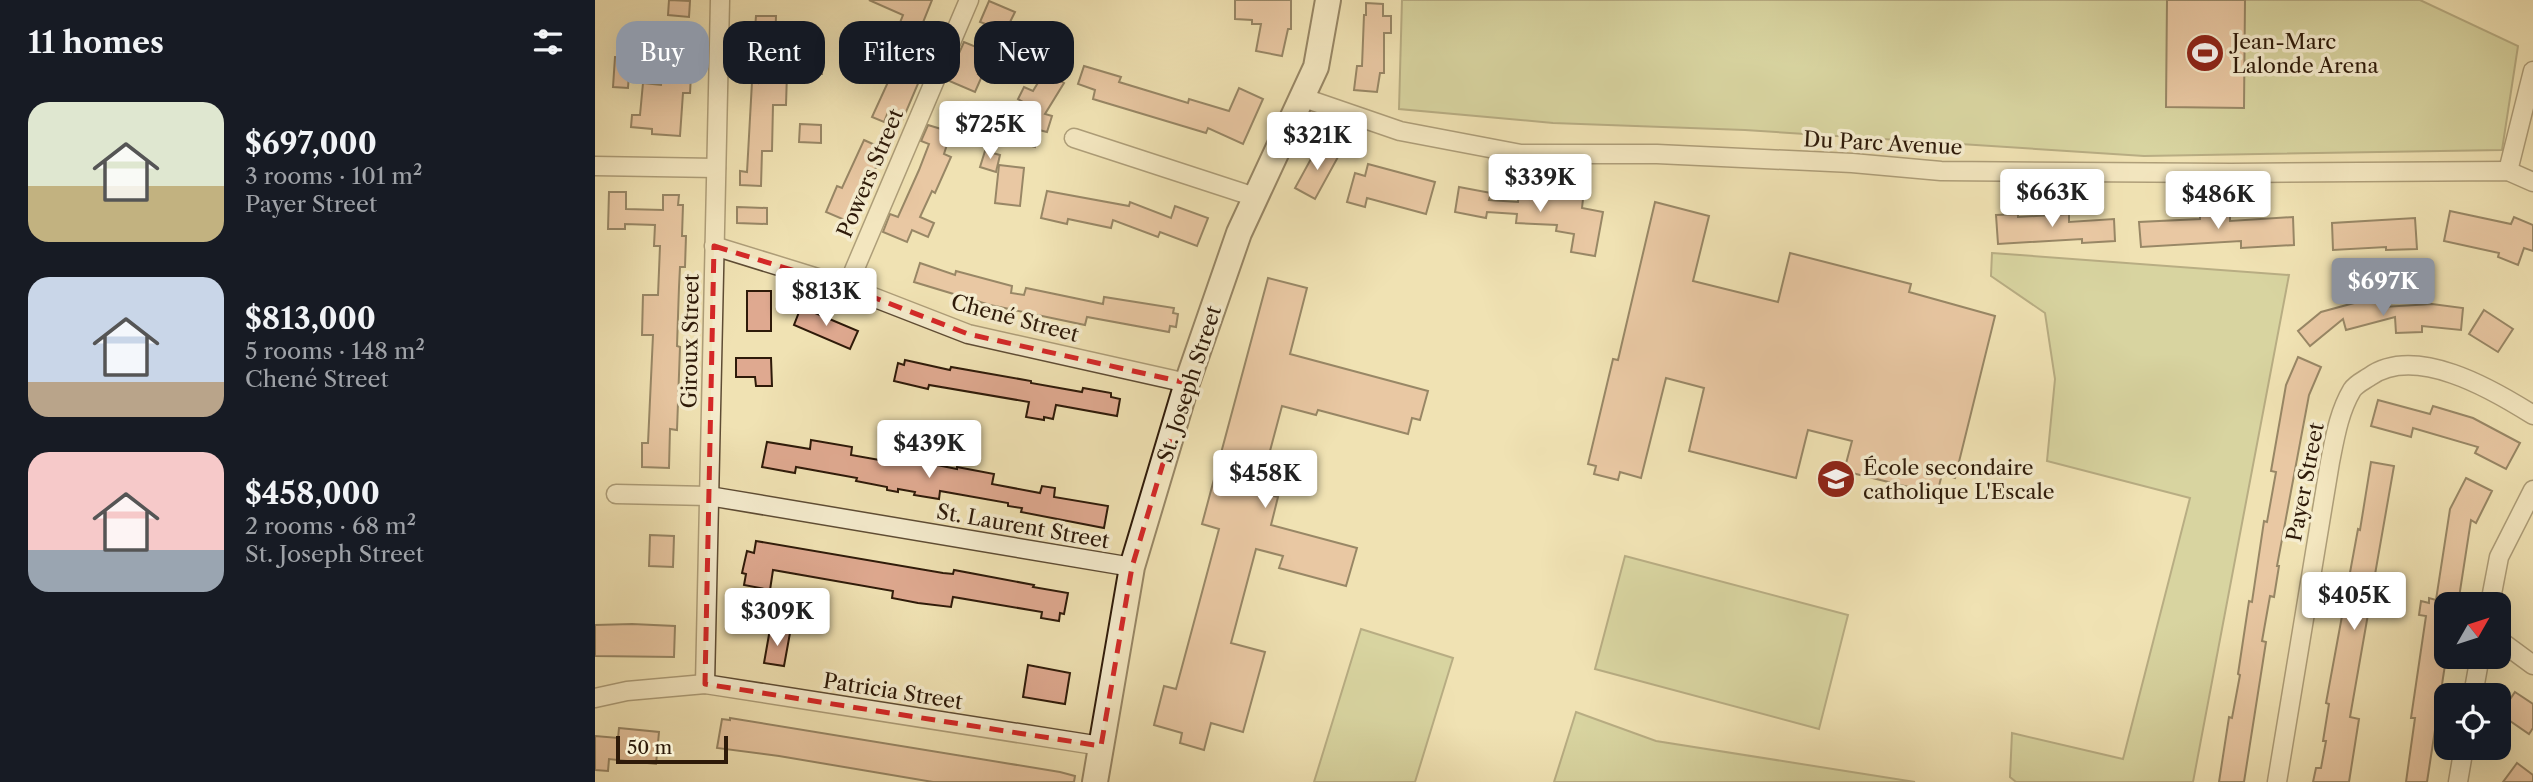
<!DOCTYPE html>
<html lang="en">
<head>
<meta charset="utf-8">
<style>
	:root { --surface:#171b24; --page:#20242c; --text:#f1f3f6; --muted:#9ea1a6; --accent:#8c9099 }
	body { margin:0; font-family:"Libre Caslon Text",serif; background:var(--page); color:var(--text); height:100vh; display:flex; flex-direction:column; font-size:26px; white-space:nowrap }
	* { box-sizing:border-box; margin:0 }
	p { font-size:23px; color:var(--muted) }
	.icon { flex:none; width:38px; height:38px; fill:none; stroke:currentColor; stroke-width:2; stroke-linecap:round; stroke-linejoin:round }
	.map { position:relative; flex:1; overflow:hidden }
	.side { display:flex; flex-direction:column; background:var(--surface); width:595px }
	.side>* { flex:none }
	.banner { position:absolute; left:21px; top:21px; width:665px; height:63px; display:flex; gap:14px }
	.needle { width:46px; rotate:51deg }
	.buttons { position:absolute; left:1839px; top:592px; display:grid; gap:14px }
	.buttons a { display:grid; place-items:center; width:77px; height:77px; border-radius:14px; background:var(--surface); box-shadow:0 7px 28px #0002; font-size:35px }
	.scale { position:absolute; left:21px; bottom:18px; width:112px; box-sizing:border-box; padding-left:7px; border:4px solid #2e1a09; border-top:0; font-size:19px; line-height:24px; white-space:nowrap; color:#2e1a09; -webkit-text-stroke:5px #f5ecce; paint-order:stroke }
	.price { position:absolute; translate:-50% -60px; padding:0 16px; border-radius:7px; background:#fff; color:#222; font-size:23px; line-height:46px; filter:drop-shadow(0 2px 4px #0008) }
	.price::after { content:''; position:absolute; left:50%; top:42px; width:21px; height:16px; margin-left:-10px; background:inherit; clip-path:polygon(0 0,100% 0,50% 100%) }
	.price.current { background:var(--accent); color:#fff }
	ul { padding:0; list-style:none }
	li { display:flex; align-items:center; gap:21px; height:175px; padding:0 28px }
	li span { display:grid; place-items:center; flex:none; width:196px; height:140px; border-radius:21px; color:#555 }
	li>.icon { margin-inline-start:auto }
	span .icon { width:84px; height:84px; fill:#fffc; stroke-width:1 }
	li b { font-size:30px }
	h2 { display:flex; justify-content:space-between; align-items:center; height:84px; padding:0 28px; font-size:30px }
	.chip { padding:0 24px; border-radius:21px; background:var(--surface); box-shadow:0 7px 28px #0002; font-size:24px; line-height:63px }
	.chip.current { background:var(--accent); color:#fff }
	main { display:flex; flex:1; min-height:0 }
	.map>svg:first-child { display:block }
	.green { fill:#bbc38b; stroke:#746e4a; stroke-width:2 }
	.building { fill:#dfa990; stroke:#2e1a09; stroke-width:2 }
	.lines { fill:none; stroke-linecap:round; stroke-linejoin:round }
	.street-casing { stroke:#5e4c34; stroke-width:21 }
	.secondary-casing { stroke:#2e1a09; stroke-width:28 }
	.street { stroke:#f5ecce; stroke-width:18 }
	.secondary { stroke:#f5ecce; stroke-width:24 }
	.marked { fill:none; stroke:#d62828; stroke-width:5; stroke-dasharray:14 9; stroke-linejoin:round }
	.labels { text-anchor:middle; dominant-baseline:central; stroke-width:7; stroke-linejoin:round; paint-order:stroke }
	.poi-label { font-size:21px; fill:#2e1a09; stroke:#f5ecce; text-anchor:start }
	.street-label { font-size:21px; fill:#2e1a09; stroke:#f5ecce }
</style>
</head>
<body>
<main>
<section class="side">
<h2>11 homes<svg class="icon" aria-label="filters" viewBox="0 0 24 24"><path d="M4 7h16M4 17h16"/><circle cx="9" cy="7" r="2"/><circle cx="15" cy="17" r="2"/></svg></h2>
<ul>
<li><span style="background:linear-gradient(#dfe7d0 60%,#c2b280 0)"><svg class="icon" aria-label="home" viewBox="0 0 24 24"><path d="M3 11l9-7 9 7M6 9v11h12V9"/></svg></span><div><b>$697,000</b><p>3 rooms · 101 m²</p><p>Payer Street</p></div></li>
<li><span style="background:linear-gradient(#c9d6e8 75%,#b9a48a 0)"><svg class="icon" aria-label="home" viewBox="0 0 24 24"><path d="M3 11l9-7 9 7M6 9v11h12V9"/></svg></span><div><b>$813,000</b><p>5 rooms · 148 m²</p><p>Chené Street</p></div></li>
<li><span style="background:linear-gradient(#f6c9c9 70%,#9aa5b1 0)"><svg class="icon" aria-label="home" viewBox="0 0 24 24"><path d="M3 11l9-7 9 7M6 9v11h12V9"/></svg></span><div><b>$458,000</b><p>2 rooms · 68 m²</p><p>St. Joseph Street</p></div></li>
</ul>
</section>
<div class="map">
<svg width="1938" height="782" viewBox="0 0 1938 782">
	<rect width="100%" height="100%" fill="#f0e2b3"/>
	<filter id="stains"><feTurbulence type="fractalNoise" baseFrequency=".00286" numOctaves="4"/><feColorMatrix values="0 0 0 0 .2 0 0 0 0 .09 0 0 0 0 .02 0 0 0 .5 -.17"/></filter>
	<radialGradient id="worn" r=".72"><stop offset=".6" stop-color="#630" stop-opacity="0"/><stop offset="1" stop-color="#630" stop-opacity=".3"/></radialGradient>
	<g class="green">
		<polygon points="807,0 1825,0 1923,46 1907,150 1549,156 1150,130 958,123 804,109"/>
		<polygon points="1397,253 1694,275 1598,782 1421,782 1415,777 1417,733 1528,759 1595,498 1452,461 1460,379 1450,313 1396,276"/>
		<polygon points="1030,556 1253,615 1224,729 1000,669"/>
		<polygon points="766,629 858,658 820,782 719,782"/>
		<polygon points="981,712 1061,741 1320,782 959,782"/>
	</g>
	<g class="building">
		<polygon points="74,0 95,1 94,17 73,15"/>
		<polygon points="274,0 337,0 327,25 341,30 320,76 325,79 308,119 293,112 289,122 277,117 305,56 298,54 307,31 302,30 308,15"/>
		<polygon points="640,0 696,0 696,29 693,29 687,56 661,51 666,24 657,24 657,20 640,19"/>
		<polygon points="1572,0 1650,0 1649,108 1571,107"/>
		<polygon points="394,1 420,12 413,26 446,41 441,53 432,49 426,63 394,50 383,74 387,76 380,92 352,80 369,42 381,47 391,24 385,22"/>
		<polygon points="771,3 788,4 788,16 796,16 796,33 789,33 789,73 785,73 782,92 759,90 762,66 767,66 769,15 771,15"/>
		<polygon points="161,16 181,16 180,46 227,47 227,74 192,73 191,105 178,105 177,151 167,151 166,186 145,185 145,171 152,172 157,82 163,83 164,54 148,53 148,29 160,29"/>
		<polygon points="63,38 94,41 91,75 96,75 95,93 88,93 85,136 57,134 57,129 36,127 37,115 45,115 48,83 66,85 69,57 37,54 38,41 63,43"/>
		<polygon points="20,57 35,58 33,88 18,87"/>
		<polygon points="489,66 526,77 524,82 593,103 594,99 634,111 644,88 668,99 648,144 613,128 611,133 498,99 500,90 483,84"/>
		<polygon points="450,71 469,83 450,114 457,116 452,132 444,130 440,147 417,140 428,102 423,99 429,87 438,91"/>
		<polygon points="205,124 226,125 226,143 204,142"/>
		<polygon points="333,125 356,132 349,154 356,157 340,193 337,191 325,217 339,223 333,237 317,230 312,242 288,232 295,214 303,217 324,170 334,144 326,141"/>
		<polygon points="269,140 289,149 268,197 271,198 259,224 231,212 242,186 247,188"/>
		<polygon points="723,146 743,157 720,199 700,188"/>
		<polygon points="390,151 405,155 401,172 385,167"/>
		<polygon points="773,164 840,182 831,214 772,198 770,207 752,202 760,173 770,176"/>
		<polygon points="404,165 429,168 425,206 400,203"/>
		<polygon points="864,187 896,193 894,200 923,202 924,191 988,199 987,208 1008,212 1000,256 976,252 979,234 961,231 962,225 921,223 922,214 892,212 891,218 860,212"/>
		<polygon points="452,191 534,206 535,202 576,218 580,206 613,218 602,246 565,232 563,237 518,220 516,228 473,219 472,224 446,218"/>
		<polygon points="14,192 31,192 31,209 68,210 68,195 84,195 83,205 88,205 87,236 91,236 90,267 85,267 84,287 82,346 85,347 82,430 75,429 74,468 47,467 47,443 53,443 58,335 47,335 48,295 63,295 65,246 59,246 60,225 30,224 30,229 13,229"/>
		<polygon points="1060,202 1114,216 1098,281 1183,302 1195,253 1316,284 1314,292 1400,316 1360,478 1347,474 1342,494 1249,471 1257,441 1213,430 1201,478 1094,451 1109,388 1071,378 1046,478 1025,472 1023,480 999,474 1001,466 993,464 1018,359 1023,360"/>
		<polygon points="142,207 172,208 172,224 142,223"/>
		<polygon points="1635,209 1635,221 1698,217 1699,245 1646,248 1646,241 1546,247 1544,222 1605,219 1605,211"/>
		<polygon points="1855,211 1916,224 1919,217 1938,225 1938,251 1929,248 1923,265 1903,257 1904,253 1849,241"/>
		<polygon points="1423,214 1423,217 1474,214 1474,222 1519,219 1520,241 1487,243 1487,239 1403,244 1401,215"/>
		<polygon points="1820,218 1822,249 1791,250 1791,247 1738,250 1737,223"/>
		<polygon points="325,263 360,275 361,271 417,286 416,293 429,295 431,288 508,304 509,297 579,308 578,313 583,314 581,327 575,326 574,332 492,317 490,325 395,305 319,282"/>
		<polygon points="673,278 712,288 695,354 833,391 825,420 817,418 813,434 723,410 721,415 687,406 664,492 683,497 676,525 762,548 751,586 684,568 688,556 661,549 636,643 670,652 648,732 616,723 609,750 585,743 587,733 559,725 569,686 581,689 624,529 607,524"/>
		<rect x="152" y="291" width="24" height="40"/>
		<polygon points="1785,296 1788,307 1837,304 1868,308 1866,330 1827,326 1827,332 1801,333 1800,317 1751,330 1748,319 1715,346 1703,331 1726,312"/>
		<polygon points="206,307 263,331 255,349 199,325"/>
		<polygon points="1889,310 1918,329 1903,352 1874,334"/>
		<polygon points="1703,357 1726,367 1714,395 1682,566 1684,566 1679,597 1675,596 1667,641 1671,642 1649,782 1624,782 1634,717 1637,718 1645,675 1643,674 1654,601 1657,602 1669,521 1672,522 1681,472 1676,471 1691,385"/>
		<polygon points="141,358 176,358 177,386 161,386 160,377 141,377"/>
		<polygon points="310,360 355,370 356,367 436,381 436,383 487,392 488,388 516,393 516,397 525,399 522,416 461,405 458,419 449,417 449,420 431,417 434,402 334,385 333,389 299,381 303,363 309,365"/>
		<polygon points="1783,400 1835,414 1838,406 1878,418 1925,443 1911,469 1880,453 1883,447 1818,428 1816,437 1776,426"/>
		<polygon points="216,440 257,447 256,455 296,462 297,456 362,469 362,467 399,474 397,484 445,493 447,486 460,488 459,497 513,506 509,528 426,512 427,508 413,506 413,503 345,491 344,499 319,495 320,492 303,489 303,492 292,490 292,487 261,481 262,478 201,467 200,473 167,467 172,442 215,449"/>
		<polygon points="1776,462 1799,466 1755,717 1764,719 1754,782 1718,782 1721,768 1726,768 1731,741 1728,741 1734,704 1731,703 1763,529 1765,530"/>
		<polygon points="1871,478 1897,491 1881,523 1876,520 1863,604 1852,604 1852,652 1832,782 1811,782 1820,718 1816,718 1831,616 1824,615 1826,601 1834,603 1834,598 1841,600 1855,509"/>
		<polygon points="55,535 79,536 78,567 54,566"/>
		<polygon points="161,541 348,573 358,574 359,570 439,585 438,587 473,593 469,614 465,613 464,621 446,618 447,612 358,597 356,607 323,603 297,598 298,591 178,570 175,590 149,585 151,574 147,573 152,551 159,553"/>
		<polygon points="37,624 80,626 79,657 0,656 0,625"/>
		<polygon points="175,629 195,633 189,666 169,663"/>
		<polygon points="433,665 475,673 470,704 428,697"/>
		<polygon points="1920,692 1938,704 1938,728 1934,734 1905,714"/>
		<polygon points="135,718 465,772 480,776 479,782 338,782 184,756 122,748 127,719 135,720"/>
		<polygon points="24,728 64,732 61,764 14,759 13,771 0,770 0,736 23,738"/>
		<polygon points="1922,763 1938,775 1938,782 1908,782"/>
	</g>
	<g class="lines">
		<defs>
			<g id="street">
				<polyline points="709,98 805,131 926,154 1062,154 1257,163 1346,171 1636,173 1913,171 1938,182"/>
				<polyline points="479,138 660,197"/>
				<polyline points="0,166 121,168"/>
				<polyline points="1913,171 1938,71"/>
				<polyline points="119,246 252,287 373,334 592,383"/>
				<polyline points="252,287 374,0"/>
				<polyline points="21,494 114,496 537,567"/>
				<polyline points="1895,604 1904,557 1938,490"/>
				<polyline points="1904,640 1938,665"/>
				<polyline points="110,684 125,0"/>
				<polyline points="1878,695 1885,656"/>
				<polyline points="0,698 32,691 110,684 506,746"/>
				<path d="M1682 782 1735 462C1740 437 1744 412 1757 390 1761 384 1768 381 1774 377 1820 344 1897 389 1938 415"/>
				<polyline points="1863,782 1869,747"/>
			</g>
			<polyline id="secondary" points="500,782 537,567 592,383 644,233 721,67 733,0"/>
		</defs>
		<use href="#street" class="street-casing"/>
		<use href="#secondary" class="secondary-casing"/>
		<use href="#street" class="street"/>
		<use href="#secondary" class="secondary"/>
	</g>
	<path d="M0 0H1938V782H0ZM119 246 252 287 373 334 592 383 537 567 506 746 110 684Z" fill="#f0e2b3" fill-opacity=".55" fill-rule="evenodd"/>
	<path class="marked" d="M119 246 252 287 373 334 592 383 537 567 506 746 110 684Z"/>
	<defs>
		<symbol id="stadium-disc" viewBox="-11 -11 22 22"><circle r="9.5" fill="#8f2418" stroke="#f5ecce"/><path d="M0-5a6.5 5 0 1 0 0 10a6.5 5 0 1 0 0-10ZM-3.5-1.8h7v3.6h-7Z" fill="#fff"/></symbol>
		<symbol id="school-disc" viewBox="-11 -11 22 22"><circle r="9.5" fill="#8f2418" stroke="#f5ecce"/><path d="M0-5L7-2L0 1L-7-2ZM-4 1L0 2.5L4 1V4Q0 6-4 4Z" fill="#fff"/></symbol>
	</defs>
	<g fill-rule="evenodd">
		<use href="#stadium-disc" x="1588" y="31" width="44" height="44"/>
		<use href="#school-disc" x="1219" y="457" width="44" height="44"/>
	</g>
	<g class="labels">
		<g class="poi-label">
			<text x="1637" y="41">Jean-Marc<tspan x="1637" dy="24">Lalonde Arena</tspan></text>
			<text x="1268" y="467">École secondaire<tspan x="1268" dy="24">catholique L'Escale</tspan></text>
		</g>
		<g class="street-label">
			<text transform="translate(1288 143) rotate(3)">Du Parc Avenue</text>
			<text transform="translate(275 173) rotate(-67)">Powers Street</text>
			<text transform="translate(420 318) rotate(15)">Chené Street</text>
			<text transform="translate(95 341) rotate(-89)">Giroux Street</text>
			<text transform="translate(594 384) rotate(-72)">St. Joseph Street</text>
			<text transform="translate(1710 482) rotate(-79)">Payer Street</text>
			<text transform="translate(428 526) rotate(10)">St. Laurent Street</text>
			<text transform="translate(298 691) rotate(9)">Patricia Street</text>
		</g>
	</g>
	<rect width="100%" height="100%" filter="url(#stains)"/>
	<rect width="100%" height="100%" fill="url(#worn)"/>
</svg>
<div class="buttons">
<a><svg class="needle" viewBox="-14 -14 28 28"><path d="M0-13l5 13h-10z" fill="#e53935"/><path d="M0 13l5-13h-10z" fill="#9ea1a6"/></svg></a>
<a><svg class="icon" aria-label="locate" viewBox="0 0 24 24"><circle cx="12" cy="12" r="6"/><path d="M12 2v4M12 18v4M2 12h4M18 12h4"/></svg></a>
</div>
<div class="scale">50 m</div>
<b class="price" style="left:395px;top:161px">$725K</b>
<b class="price" style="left:722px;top:172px">$321K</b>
<b class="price" style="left:945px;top:214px">$339K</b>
<b class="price" style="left:1457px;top:229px">$663K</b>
<b class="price" style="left:1623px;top:231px">$486K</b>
<b class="price current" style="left:1788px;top:318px">$697K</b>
<b class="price" style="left:231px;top:328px">$813K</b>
<b class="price" style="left:334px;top:480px">$439K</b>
<b class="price" style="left:670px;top:510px">$458K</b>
<b class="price" style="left:1759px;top:632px">$405K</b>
<b class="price" style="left:182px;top:648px">$309K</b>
<div class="banner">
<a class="chip current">Buy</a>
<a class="chip">Rent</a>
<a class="chip">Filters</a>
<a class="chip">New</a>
</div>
</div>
</main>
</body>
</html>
